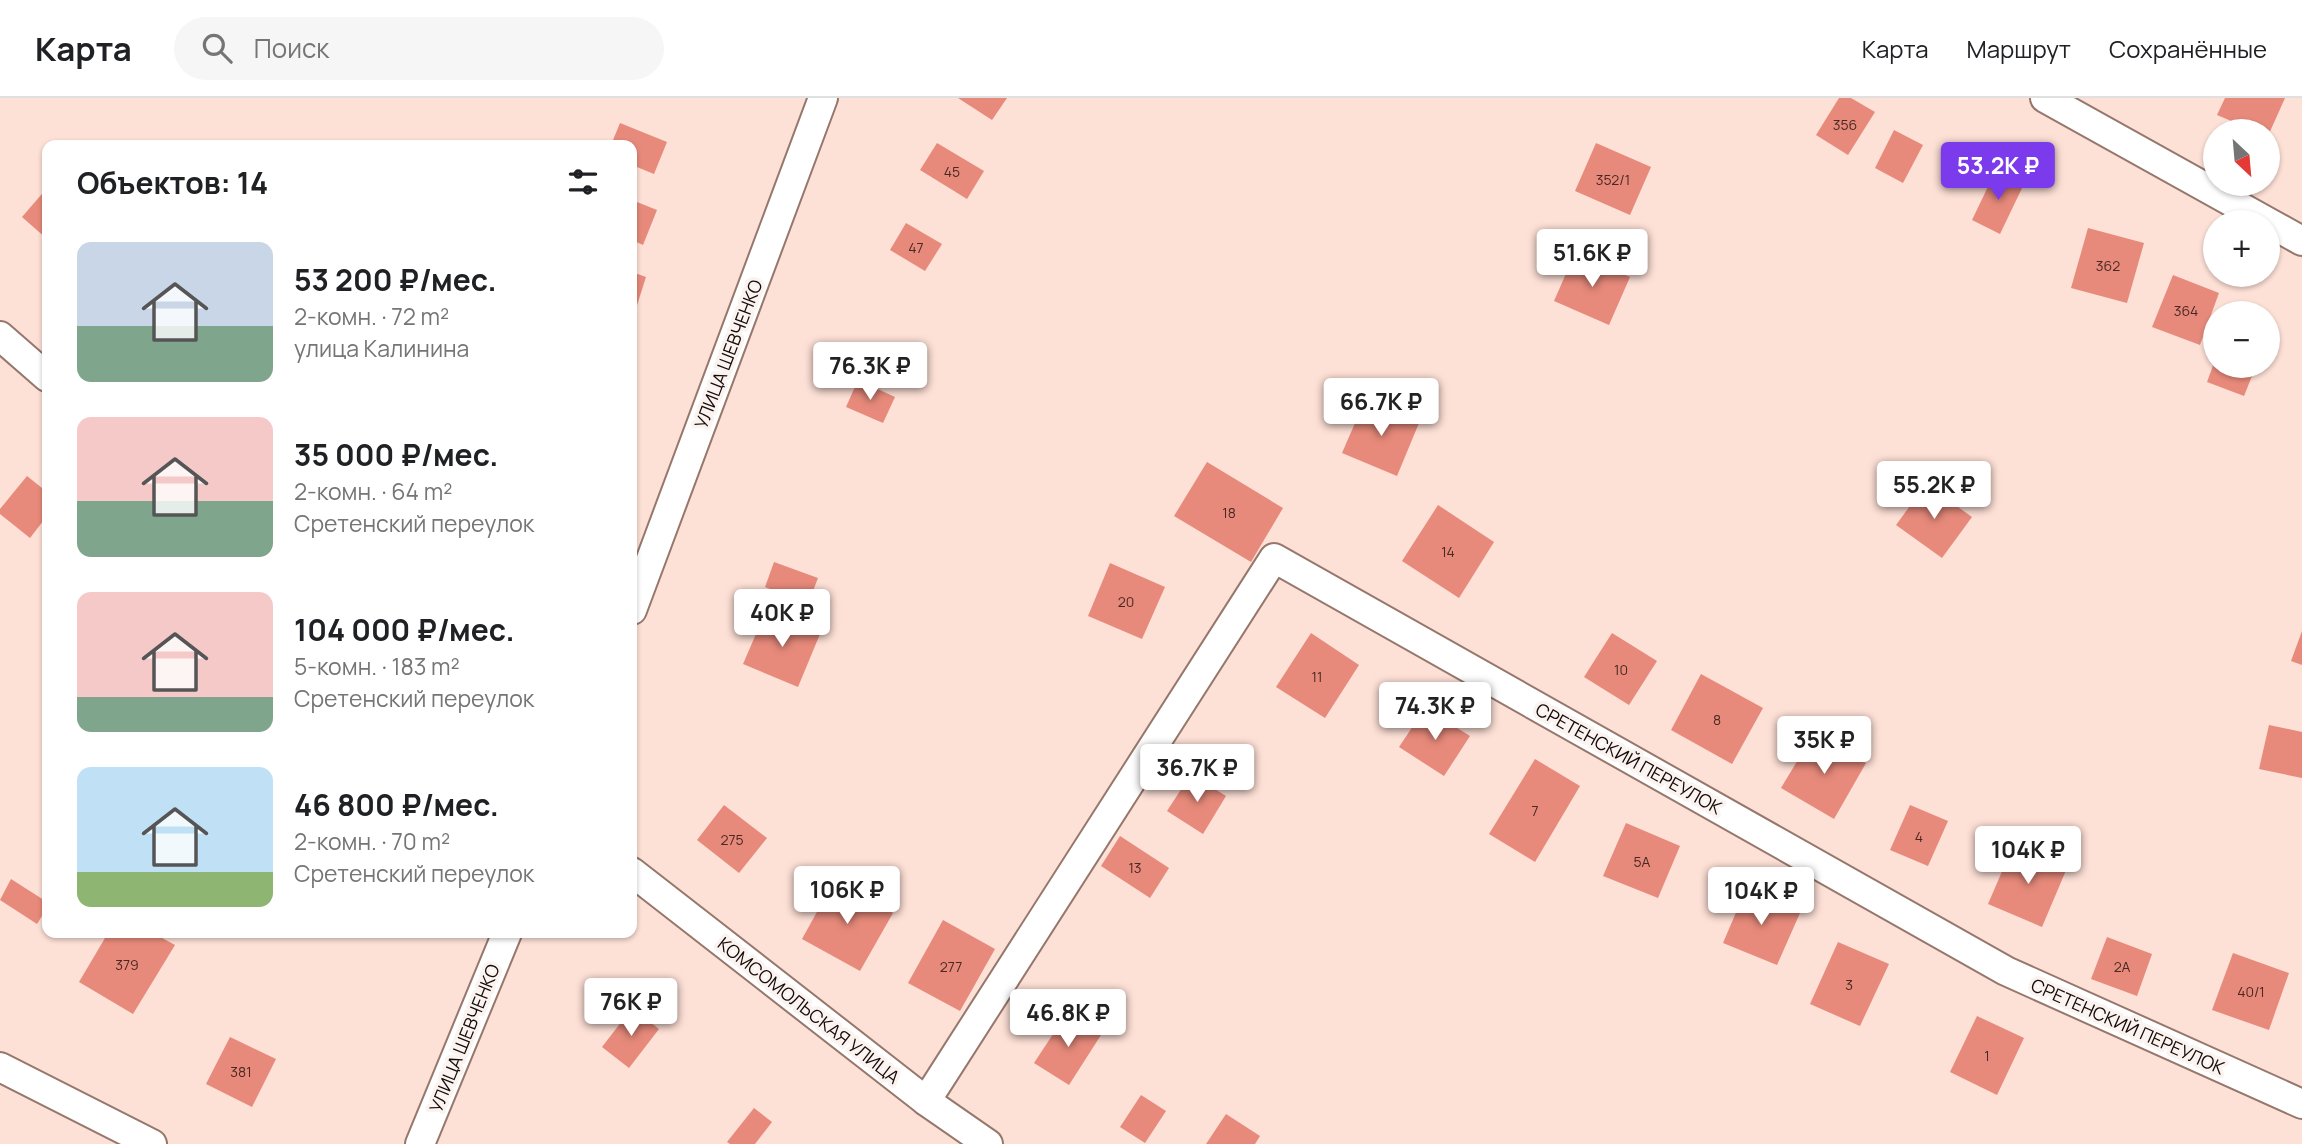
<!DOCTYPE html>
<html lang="ru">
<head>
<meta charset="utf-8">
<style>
	:root { --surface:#fff; --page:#f6f6f6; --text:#202124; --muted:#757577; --line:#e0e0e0; --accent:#7c3aed }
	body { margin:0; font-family:Manrope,sans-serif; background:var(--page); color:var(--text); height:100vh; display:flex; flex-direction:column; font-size:26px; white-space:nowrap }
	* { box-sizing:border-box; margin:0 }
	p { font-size:23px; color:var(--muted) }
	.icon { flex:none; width:38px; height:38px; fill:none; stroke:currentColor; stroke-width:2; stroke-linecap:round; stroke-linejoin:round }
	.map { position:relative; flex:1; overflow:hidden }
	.sheet { position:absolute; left:42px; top:42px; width:595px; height:798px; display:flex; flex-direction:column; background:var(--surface); border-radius:14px; box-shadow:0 2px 5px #0004 }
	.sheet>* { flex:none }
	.needle { width:46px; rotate:154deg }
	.fabs { position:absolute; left:2203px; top:21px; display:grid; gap:14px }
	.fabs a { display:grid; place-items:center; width:77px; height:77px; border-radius:50%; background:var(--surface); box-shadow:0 2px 5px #0004; font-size:35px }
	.price { position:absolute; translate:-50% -60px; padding:0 16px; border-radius:7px; background:#fff; color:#222; font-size:23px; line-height:46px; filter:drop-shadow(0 2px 4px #0008) }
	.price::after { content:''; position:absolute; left:50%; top:42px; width:21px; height:16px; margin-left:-10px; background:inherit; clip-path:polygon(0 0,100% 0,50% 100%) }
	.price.selected { background:var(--accent); color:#fff }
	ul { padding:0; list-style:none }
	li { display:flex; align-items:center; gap:21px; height:175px; padding:0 35px }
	li span { display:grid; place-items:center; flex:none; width:196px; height:140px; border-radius:14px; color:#555 }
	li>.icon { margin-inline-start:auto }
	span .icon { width:84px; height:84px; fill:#fffc; stroke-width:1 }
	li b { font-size:30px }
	h2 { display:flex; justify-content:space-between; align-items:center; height:84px; padding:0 35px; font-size:30px }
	header { display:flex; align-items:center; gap:42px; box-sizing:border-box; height:98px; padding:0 35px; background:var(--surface); border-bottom:2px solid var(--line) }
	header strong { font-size:33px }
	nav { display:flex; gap:38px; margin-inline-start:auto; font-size:24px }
	.search { width:490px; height:63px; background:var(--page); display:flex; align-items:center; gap:18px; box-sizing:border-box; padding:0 24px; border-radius:38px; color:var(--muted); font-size:26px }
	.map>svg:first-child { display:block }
	.building { fill:#e78a7b }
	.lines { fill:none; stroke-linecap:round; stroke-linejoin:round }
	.street-casing { stroke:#96776b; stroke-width:32 }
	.street { stroke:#fff; stroke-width:28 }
	.labels { text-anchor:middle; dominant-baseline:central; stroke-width:7; stroke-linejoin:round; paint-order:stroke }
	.number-label { font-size:14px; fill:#492923 }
	.street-label { font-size:18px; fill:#140906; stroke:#faf3f0 }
</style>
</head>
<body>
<header>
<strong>Карта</strong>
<div class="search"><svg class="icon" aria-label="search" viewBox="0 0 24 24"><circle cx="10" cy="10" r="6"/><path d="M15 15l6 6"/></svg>Поиск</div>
<nav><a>Карта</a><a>Маршрут</a><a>Сохранённые</a></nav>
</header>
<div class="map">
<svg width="2302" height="1046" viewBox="0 0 2302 1046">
	<rect width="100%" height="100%" fill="#fde0d6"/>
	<g class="building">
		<polygon points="958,0 1007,0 992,22"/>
		<polygon points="1839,0 1851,0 1875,14 1848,57 1816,37"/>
		<polygon points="2225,0 2285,0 2268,38 2268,33 2255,33 2217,17"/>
		<polygon points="620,25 667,44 654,76 632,67 632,47 611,47"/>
		<polygon points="1894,32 1923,47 1903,85 1875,70"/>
		<polygon points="937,45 984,73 967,101 920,72"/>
		<polygon points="1596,45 1651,69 1630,117 1575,93"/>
		<polygon points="1996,72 2024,86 2000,136 1972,122"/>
		<polygon points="47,90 47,141 22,119"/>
		<polygon points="632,102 657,112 643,147 632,142"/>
		<polygon points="906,125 942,146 925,173 890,152"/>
		<polygon points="2088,130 2144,145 2127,205 2071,190"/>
		<polygon points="1575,155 1630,179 1609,227 1554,203"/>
		<polygon points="632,174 646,179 632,223"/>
		<polygon points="2173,177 2219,195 2200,247 2152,229"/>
		<polygon points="2215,262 2216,268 2256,268 2244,298 2207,284"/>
		<polygon points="858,282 895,299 883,325 846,309"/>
		<polygon points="1365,302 1419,325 1397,378 1342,355"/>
		<polygon points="1207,364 1283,410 1251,464 1174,418"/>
		<polygon points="27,378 47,394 47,418 30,440 0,416 0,411"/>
		<polygon points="1926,386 1972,419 1942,460 1896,427"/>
		<polygon points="1438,407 1494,444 1459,500 1402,463"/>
		<polygon points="774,464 818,480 808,506 765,489"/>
		<polygon points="1110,465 1165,489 1142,541 1088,518"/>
		<polygon points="766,513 820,536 798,589 743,566"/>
		<polygon points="2302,533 2302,567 2291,563"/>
		<polygon points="1311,535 1359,567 1325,620 1276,589"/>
		<polygon points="1612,535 1657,563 1629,607 1584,579"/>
		<polygon points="1701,576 1763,610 1732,666 1671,632"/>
		<polygon points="1425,610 1470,638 1444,678 1399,649"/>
		<polygon points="2269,627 2302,634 2302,680 2259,671"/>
		<polygon points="1814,635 1866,665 1834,721 1781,690"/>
		<polygon points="1535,661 1580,688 1535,764 1489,736"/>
		<polygon points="1191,676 1226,698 1203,736 1167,713"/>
		<polygon points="724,707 767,740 739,775 697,742"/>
		<polygon points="1910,707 1948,723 1928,768 1890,752"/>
		<polygon points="1626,725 1680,748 1658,800 1603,778"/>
		<polygon points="1120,738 1169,770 1150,800 1101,768"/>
		<polygon points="2013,748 2067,770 2042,829 1988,806"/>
		<polygon points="11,781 47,804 47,810 37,826 0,802"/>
		<polygon points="834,783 893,815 860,873 802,841"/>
		<polygon points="1746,791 1800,815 1777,867 1723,845"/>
		<polygon points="943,822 995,851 960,913 908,885"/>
		<polygon points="108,835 153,835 175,847 133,916 79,884"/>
		<polygon points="2107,839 2152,856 2137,898 2091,881"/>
		<polygon points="1838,844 1889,866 1860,928 1810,906"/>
		<polygon points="2233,855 2289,875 2269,932 2212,912"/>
		<polygon points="632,910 659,931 629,970 602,949"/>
		<polygon points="1067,915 1101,937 1069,987 1034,965"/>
		<polygon points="1977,918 2024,940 1997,997 1950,974"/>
		<polygon points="230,939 276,961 252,1009 206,986"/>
		<polygon points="1141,997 1166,1013 1145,1045 1120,1029"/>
		<polygon points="754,1010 772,1024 755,1046 730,1046 727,1044"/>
		<polygon points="1226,1016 1260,1038 1255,1046 1206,1046"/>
	</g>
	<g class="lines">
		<defs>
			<g id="street">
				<polyline points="2045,0 2302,143"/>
				<polyline points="0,238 47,279"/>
				<polyline points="632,512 823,0"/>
				<polyline points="632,774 926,1003 988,1046"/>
				<polyline points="0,969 152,1046"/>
				<polyline points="926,1003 1274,460 2006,873 2302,1006"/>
				<polyline points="420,1046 507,835"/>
			</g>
		</defs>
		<use href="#street" class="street-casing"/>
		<use href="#street" class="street"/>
	</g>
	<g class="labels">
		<g class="number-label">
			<text x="1845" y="26">356</text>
			<text x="952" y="73">45</text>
			<text x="1613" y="81">352/1</text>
			<text x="916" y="149">47</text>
			<text x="2108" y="167">362</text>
			<text x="2186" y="212">364</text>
			<text x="1229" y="414">18</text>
			<text x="1448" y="453">14</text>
			<text x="1126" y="503">20</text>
			<text x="1621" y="571">10</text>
			<text x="1317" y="578">11</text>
			<text x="1717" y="621">8</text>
			<text x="1535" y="712">7</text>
			<text x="1919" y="738">4</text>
			<text x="732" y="741">275</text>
			<text x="1642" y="763">5А</text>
			<text x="1135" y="769">13</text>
			<text x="127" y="866">379</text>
			<text x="951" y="868">277</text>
			<text x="2122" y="868">2А</text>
			<text x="1849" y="886">3</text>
			<text x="2251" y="893">40/1</text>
			<text x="1987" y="957">1</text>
			<text x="241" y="973">381</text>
		</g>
		<g class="street-label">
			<text transform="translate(728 256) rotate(-69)">УЛИЦА ШЕВЧЕНКО</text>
			<text transform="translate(1629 660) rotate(29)">СРЕТЕНСКИЙ ПЕРЕУЛОК</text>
			<text transform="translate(809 912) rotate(38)">КОМСОМОЛЬСКАЯ УЛИЦА</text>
			<text transform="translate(2128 928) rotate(24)">СРЕТЕНСКИЙ ПЕРЕУЛОК</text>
			<text transform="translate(464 940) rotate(-68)">УЛИЦА ШЕВЧЕНКО</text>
		</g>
	</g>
</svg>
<div class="fabs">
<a><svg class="needle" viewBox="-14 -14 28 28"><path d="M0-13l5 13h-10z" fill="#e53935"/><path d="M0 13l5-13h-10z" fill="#757577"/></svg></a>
<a>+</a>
<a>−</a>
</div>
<b class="price selected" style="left:1998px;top:104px">53.2K ₽</b>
<b class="price" style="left:1592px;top:191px">51.6K ₽</b>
<b class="price" style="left:870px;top:304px">76.3K ₽</b>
<b class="price" style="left:1381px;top:340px">66.7K ₽</b>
<b class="price" style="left:1934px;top:423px">55.2K ₽</b>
<b class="price" style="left:782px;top:551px">40K ₽</b>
<b class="price" style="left:1435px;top:644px">74.3K ₽</b>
<b class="price" style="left:1824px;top:678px">35K ₽</b>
<b class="price" style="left:1197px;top:706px">36.7K ₽</b>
<b class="price" style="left:2028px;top:788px">104K ₽</b>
<b class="price" style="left:847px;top:828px">106K ₽</b>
<b class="price" style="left:1761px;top:829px">104K ₽</b>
<b class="price" style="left:631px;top:940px">76K ₽</b>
<b class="price" style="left:1068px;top:951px">46.8K ₽</b>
<section class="sheet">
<h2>Объектов: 14<svg class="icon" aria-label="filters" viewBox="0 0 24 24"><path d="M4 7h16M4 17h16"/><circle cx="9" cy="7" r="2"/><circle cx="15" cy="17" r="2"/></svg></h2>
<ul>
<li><span style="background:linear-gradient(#c9d6e8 60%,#7fa58c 0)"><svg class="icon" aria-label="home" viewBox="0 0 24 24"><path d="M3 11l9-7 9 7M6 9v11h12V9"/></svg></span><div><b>53 200 ₽/мес.</b><p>2-комн. · 72 m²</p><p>улица Калинина</p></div></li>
<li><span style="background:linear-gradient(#f6c9c9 60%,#7fa58c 0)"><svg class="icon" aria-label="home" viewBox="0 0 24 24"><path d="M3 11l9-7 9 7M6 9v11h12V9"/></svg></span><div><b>35 000 ₽/мес.</b><p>2-комн. · 64 m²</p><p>Сретенский переулок</p></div></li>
<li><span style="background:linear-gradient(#f6c9c9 75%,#7fa58c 0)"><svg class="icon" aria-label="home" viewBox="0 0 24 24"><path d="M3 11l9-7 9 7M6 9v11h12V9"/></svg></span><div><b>104 000 ₽/мес.</b><p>5-комн. · 183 m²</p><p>Сретенский переулок</p></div></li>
<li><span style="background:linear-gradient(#bfe0f5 75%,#8fb573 0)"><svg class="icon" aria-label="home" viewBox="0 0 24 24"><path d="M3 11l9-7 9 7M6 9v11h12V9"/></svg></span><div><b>46 800 ₽/мес.</b><p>2-комн. · 70 m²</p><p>Сретенский переулок</p></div></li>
</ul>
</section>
</div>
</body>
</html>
